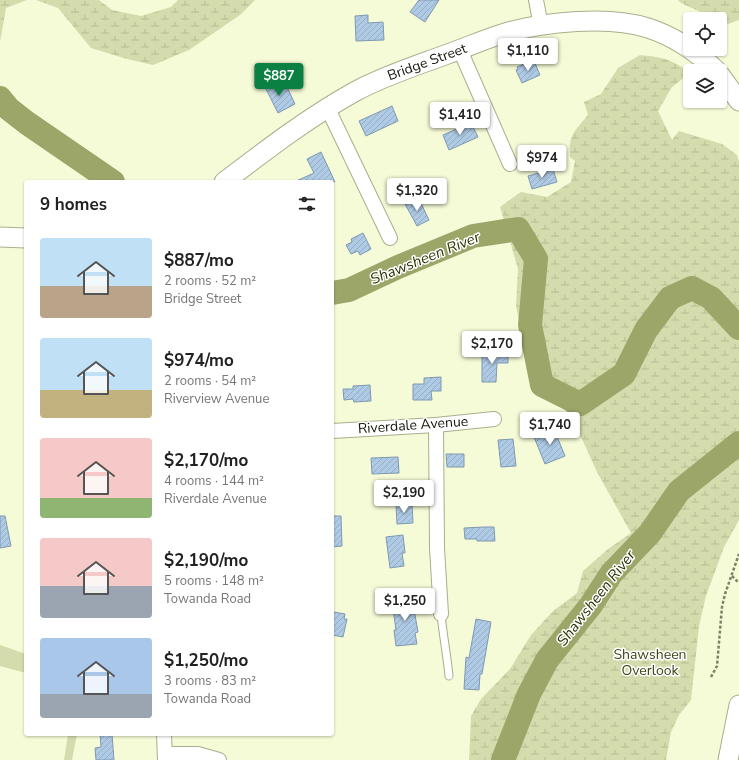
<!DOCTYPE html>
<html lang="en">
<head>
<meta charset="utf-8">
<style>
	:root { --surface:#fff; --page:#f6f6f6; --text:#222; --muted:#767676; --accent:#0b8043 }
	body { margin:0; font-family:"Nunito Sans",sans-serif; background:var(--page); color:var(--text); height:100vh; display:flex; flex-direction:column; font-size:15px; white-space:nowrap }
	* { box-sizing:border-box; margin:0 }
	p { font-size:13px; color:var(--muted) }
	.icon { flex:none; width:22px; height:22px; fill:none; stroke:currentColor; stroke-width:2; stroke-linecap:round; stroke-linejoin:round }
	.map { position:relative; flex:1; overflow:hidden }
	.drawer { position:absolute; left:24px; top:180px; width:310px; height:556px; display:flex; flex-direction:column; background:var(--surface); border-radius:4px; box-shadow:0 1px 3px #0004 }
	.drawer>* { flex:none }
	.tools { position:absolute; left:683px; top:12px; display:grid; gap:8px }
	.tools a { display:grid; place-items:center; width:44px; height:44px; border-radius:4px; background:var(--surface); box-shadow:0 1px 3px #0004; font-size:20px }
	.price { position:absolute; translate:-50% -34px; padding:0 9px; border-radius:4px; background:#fff; color:#222; font-size:13px; line-height:26px; filter:drop-shadow(0 1px 2px #0008) }
	.price::after { content:''; position:absolute; left:50%; top:24px; width:12px; height:9px; margin-left:-6px; background:inherit; clip-path:polygon(0 0,100% 0,50% 100%) }
	.price.selected { background:var(--accent); color:#fff }
	ul { padding:0; list-style:none }
	li { display:flex; align-items:center; gap:12px; height:100px; padding:0 16px }
	li span { display:grid; place-items:center; flex:none; width:112px; height:80px; border-radius:4px; color:#555 }
	li>.icon { margin-inline-start:auto }
	span .icon { width:48px; height:48px; fill:#fffc; stroke-width:1 }
	li b { font-size:17px }
	h2 { display:flex; justify-content:space-between; align-items:center; height:48px; padding:0 16px; font-size:17px }
	.map>svg:first-child { display:block }
	.green { fill:#d4dcad }
	.wetland { fill:url(#wetland-marsh) }
	.lines { fill:none; stroke-linecap:round; stroke-linejoin:round }
	.river { stroke:#9ca669; stroke-width:24 }
	.building { fill:url(#building-hatch); stroke:#7f99b2 }
	.lane-casing { stroke:#a9af8d; stroke-width:9 }
	.street-casing { stroke:#a9af8d; stroke-width:16 }
	.secondary-casing { stroke:#a9af8d; stroke-width:21 }
	.path { stroke:#7d816a; stroke-width:2.5; stroke-dasharray:3 2; stroke-linecap:butt }
	.lane { stroke:#fff; stroke-width:7 }
	.street { stroke:#fff; stroke-width:14 }
	.secondary { stroke:#fff; stroke-width:19 }
	.labels { text-anchor:middle; dominant-baseline:central; stroke-width:3; stroke-linejoin:round; paint-order:stroke }
	.street-label { font-size:14px; fill:#16180c; stroke:#fff }
	.park-label { font-size:14px; fill:#3e4415; stroke:#fff }
	.water-label { font-size:15px; font-style:italic; fill:#2d3200; stroke:#fff }
</style>
</head>
<body>
<div class="map">
<svg width="739" height="760" viewBox="0 0 739 760">
	<defs>
		<pattern id="wetland-marsh" width="20" height="14" patternUnits="userSpaceOnUse"><rect width="20" height="14" fill="#d4dcad"/><path d="M1 5h8M5 5V1M11 12h8M15 12V8" fill="none" stroke="#b5bc94"/></pattern>
		<pattern id="building-hatch" width="6" height="6" patternUnits="userSpaceOnUse"><rect width="6" height="6" fill="#afcae5"/><path d="M-1 1l2-2M0 6l6-6M5 7l2-2" fill="none" stroke="#96adc3"/></pattern>
	</defs>
	<rect width="100%" height="100%" fill="#f5fbd7"/>
	<g class="green">
		<polygon points="0,645 26,654 26,673 0,666"/>
		<polygon points="68,734 77,734 72,760 64,760"/>
	</g>
	<g class="wetland">
		<polygon points="0,0 27,0 6,8 0,42"/>
		<polygon points="36,0 99,0 112,10 141,16 171,7 178,0 255,0 240,15 189,50 153,65 127,59 91,48 58,8"/>
		<polygon points="678,0 739,0 739,20 728,24 720,21 720,19 716,19 681,3"/>
		<path d="M640 55C662 57 672 59 690 73L672 87 658 111 672 140 679 131 722 144 737 155 739 162V520L724 547 706 596 699 626 691 700 679 715 671 732 666 760H469L471 716 481 699 510 669 531 635 553 611 577 593 583 571 608 549 631 533 597 472 582 439 563 406 529 368 516 306 518 269 500 207 521 192 547 197 571 182 575 161 570 157C568 135 575 131 588 115L584 102 601 94 618 68Z"/>
	</g>
	<g class="lines">
		<g class="river">
			<polyline points="0,98 9,109 27,123 113,182"/>
			<polyline points="332,293 349,290 398,267 473,236 518,229 536,259 530,325 542,385 580,404 624,374 646,330 670,298 692,288 711,298 739,328"/>
			<polyline points="503,760 529,694 547,660 591,605 611,574 650,533 679,491 739,443"/>
		</g>
	</g>
	<g class="building">
		<polygon points="419,0 439,0 425,22 410,12"/>
		<polygon points="368,15 368,23 383,22 384,40 356,41 355,16"/>
		<polygon points="531,61 532,62 534,61 540,75 522,83 516,70 518,69 517,67"/>
		<polygon points="273,80 279,92 287,87 295,104 278,113 264,85"/>
		<polygon points="392,106 398,121 366,136 359,121"/>
		<polygon points="471,123 478,137 449,150 443,135"/>
		<polygon points="321,152 335,182 294,182 314,173 307,159"/>
		<polygon points="553,169 557,182 532,189 528,176"/>
		<polygon points="418,197 429,220 417,226 405,204"/>
		<polygon points="363,233 371,249 360,255 358,251 351,254 346,245 352,242 351,239"/>
		<polygon points="482,352 508,352 508,363 497,363 496,382 482,382"/>
		<polygon points="441,377 441,391 431,391 432,400 413,400 413,384 424,384 424,378"/>
		<polygon points="370,385 371,401 354,402 353,399 344,400 343,389 353,389 353,386"/>
		<polygon points="554,429 565,456 545,464 534,437"/>
		<polygon points="513,439 516,466 501,467 498,440"/>
		<polygon points="446,454 464,454 464,467 447,467"/>
		<polygon points="398,457 399,473 372,474 371,458"/>
		<polygon points="412,504 413,523 397,524 396,505"/>
		<polygon points="0,516 5,516 11,546 0,548"/>
		<polygon points="332,516 341,516 342,546 332,547"/>
		<polygon points="484,527 494,527 495,541 477,541 477,539 465,539 464,528"/>
		<polygon points="403,535 405,553 402,553 404,566 390,568 386,537"/>
		<polygon points="412,598 418,632 415,633 417,644 396,646 394,630 396,630 392,601"/>
		<polygon points="334,612 345,614 344,619 347,619 343,637 332,635 332,619"/>
		<polygon points="476,619 491,622 482,674 480,674 479,690 464,689 466,657 469,658"/>
		<polygon points="100,734 112,734 114,760 96,760 95,748 101,747"/>
	</g>
	<g class="lines">
		<defs>
			<path id="lane" d="M441 614C443 635 447 655 449 676"/>
			<g id="street">
				<polyline points="536,0 541,26"/>
				<polyline points="460,50 510,164"/>
				<polyline points="328,109 390,238"/>
				<polyline points="436,425 437,548 441,614"/>
				<polyline points="332,431 436,425 494,419"/>
				<polyline points="164,734 165,760"/>
				<polyline points="165,754 198,754 219,760"/>
			</g>
			<g id="secondary">
				<polyline points="720,75 739,101"/>
				<path d="M224 182C266 150 309 117 356 91 384 76 415 66 445 55 465 48 485 39 505 33 544 22 609 15 648 28 673 36 698 53 717 71"/>
				<polyline points="0,237 26,238"/>
				<polyline points="728,760 739,705"/>
			</g>
		</defs>
		<use href="#lane" class="lane-casing"/>
		<use href="#street" class="street-casing"/>
		<use href="#secondary" class="secondary-casing"/>
		<g class="path">
			<polyline points="732,576 739,583"/>
			<polyline points="711,677 717,666 722,607 725,594 739,554"/>
		</g>
		<use href="#lane" class="lane"/>
		<use href="#street" class="street"/>
		<use href="#secondary" class="secondary"/>
	</g>
	<g class="labels">
		<g class="street-label">
			<text transform="translate(427 62) rotate(-20)">Bridge Street</text>
			<text transform="translate(413 425) rotate(-4)">Riverdale Avenue</text>
		</g>
		<g class="park-label">
			<text x="650" y="654">Shawsheen<tspan x="650" dy="16">Overlook</tspan></text>
		</g>
		<g class="water-label">
			<text transform="translate(425 258) rotate(-22)">Shawsheen River</text>
			<text transform="translate(596 598) rotate(-52)">Shawsheen River</text>
		</g>
	</g>
</svg>
<div class="tools">
<a><svg class="icon" aria-label="locate" viewBox="0 0 24 24"><circle cx="12" cy="12" r="6"/><path d="M12 2v4M12 18v4M2 12h4M18 12h4"/></svg></a>
<a><svg class="icon" aria-label="layers" viewBox="0 0 24 24"><path d="M12 4l9 5-9 5-9-5zM3 14l9 5 9-5"/></svg></a>
</div>
<b class="price" style="left:528px;top:72px">$1,110</b>
<b class="price selected" style="left:279px;top:97px">$887</b>
<b class="price" style="left:460px;top:136px">$1,410</b>
<b class="price" style="left:542px;top:179px">$974</b>
<b class="price" style="left:417px;top:212px">$1,320</b>
<b class="price" style="left:492px;top:365px">$2,170</b>
<b class="price" style="left:550px;top:446px">$1,740</b>
<b class="price" style="left:404px;top:514px">$2,190</b>
<b class="price" style="left:405px;top:622px">$1,250</b>
<section class="drawer">
<h2>9 homes<svg class="icon" aria-label="filters" viewBox="0 0 24 24"><path d="M4 7h16M4 17h16"/><circle cx="9" cy="7" r="2"/><circle cx="15" cy="17" r="2"/></svg></h2>
<ul>
<li><span style="background:linear-gradient(#bfe0f5 60%,#b9a48a 0)"><svg class="icon" aria-label="home" viewBox="0 0 24 24"><path d="M3 11l9-7 9 7M6 9v11h12V9"/></svg></span><div><b>$887/mo</b><p>2 rooms · 52 m²</p><p>Bridge Street</p></div></li>
<li><span style="background:linear-gradient(#bfe0f5 65%,#c2b280 0)"><svg class="icon" aria-label="home" viewBox="0 0 24 24"><path d="M3 11l9-7 9 7M6 9v11h12V9"/></svg></span><div><b>$974/mo</b><p>2 rooms · 54 m²</p><p>Riverview Avenue</p></div></li>
<li><span style="background:linear-gradient(#f6c9c9 75%,#8fb573 0)"><svg class="icon" aria-label="home" viewBox="0 0 24 24"><path d="M3 11l9-7 9 7M6 9v11h12V9"/></svg></span><div><b>$2,170/mo</b><p>4 rooms · 144 m²</p><p>Riverdale Avenue</p></div></li>
<li><span style="background:linear-gradient(#f6c9c9 60%,#9aa5b1 0)"><svg class="icon" aria-label="home" viewBox="0 0 24 24"><path d="M3 11l9-7 9 7M6 9v11h12V9"/></svg></span><div><b>$2,190/mo</b><p>5 rooms · 148 m²</p><p>Towanda Road</p></div></li>
<li><span style="background:linear-gradient(#a9c7e8 70%,#9aa5b1 0)"><svg class="icon" aria-label="home" viewBox="0 0 24 24"><path d="M3 11l9-7 9 7M6 9v11h12V9"/></svg></span><div><b>$1,250/mo</b><p>3 rooms · 83 m²</p><p>Towanda Road</p></div></li>
</ul>
</section>
</div>
</body>
</html>
